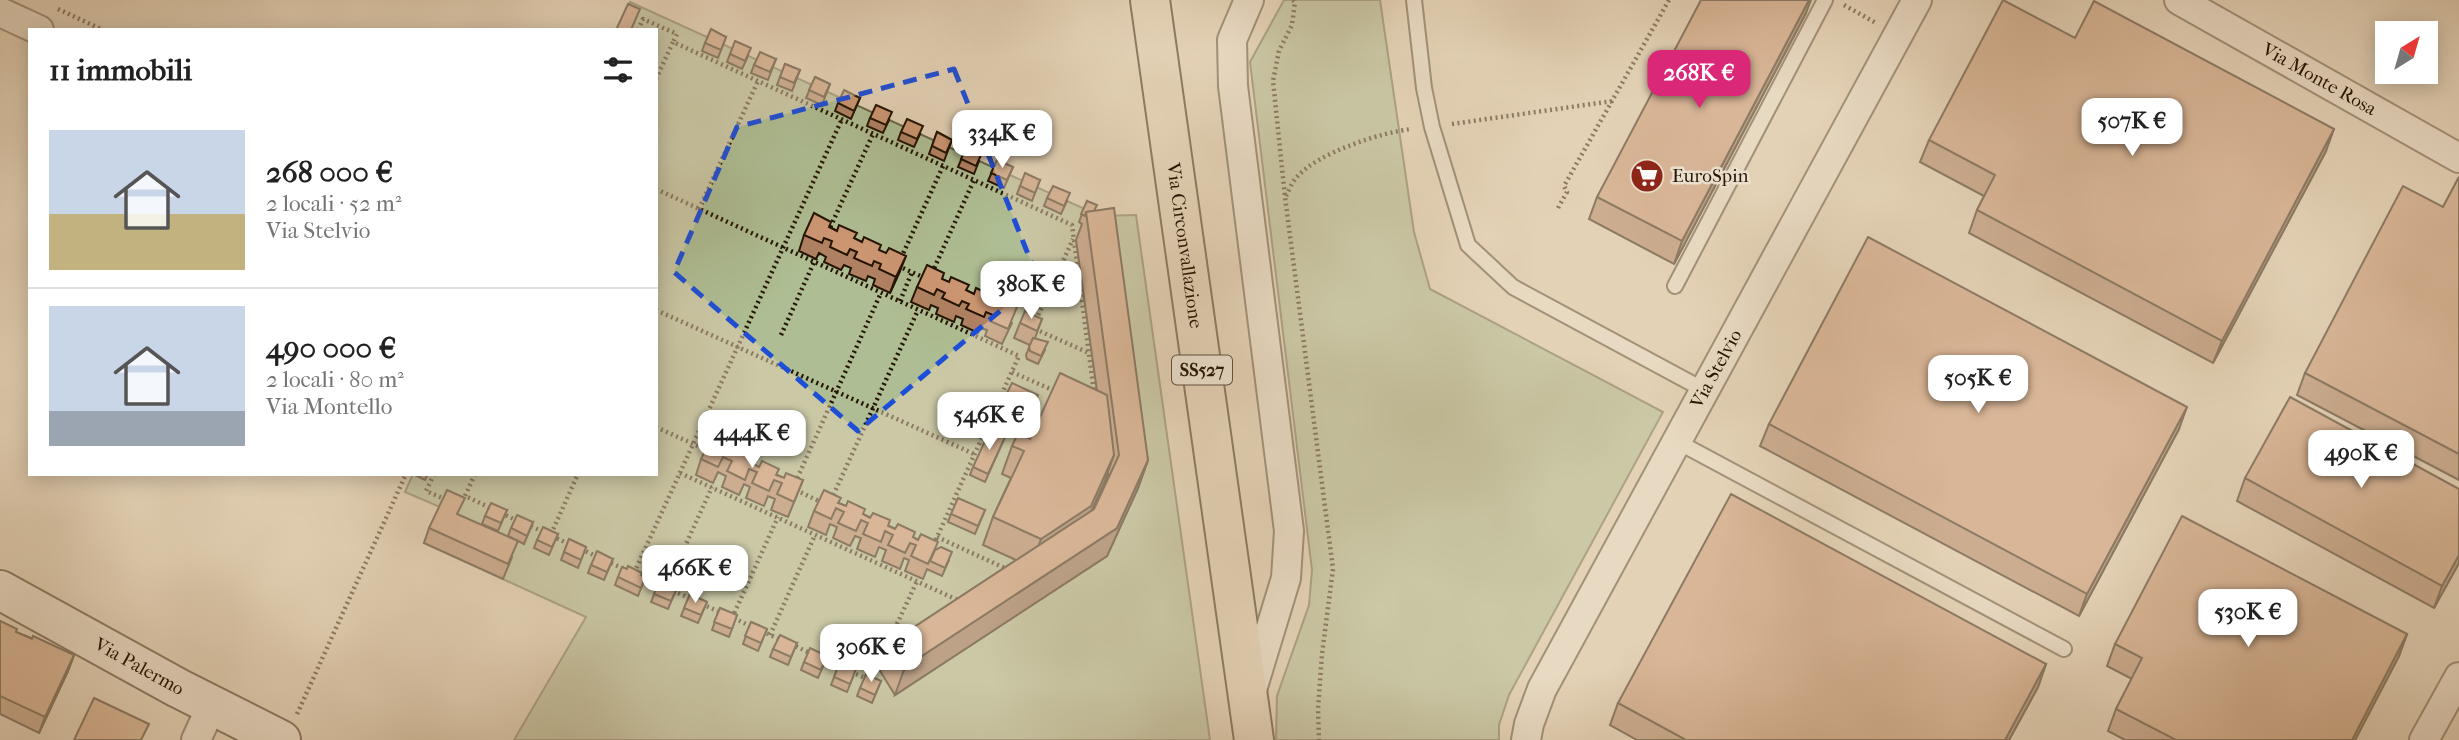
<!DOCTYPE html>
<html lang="it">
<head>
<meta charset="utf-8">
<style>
	:root { --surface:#fff; --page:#f2f2f2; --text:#222; --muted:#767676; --line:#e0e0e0; --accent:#db2777 }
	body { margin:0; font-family:"IM FELL French Canon",serif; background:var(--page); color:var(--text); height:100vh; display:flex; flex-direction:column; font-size:26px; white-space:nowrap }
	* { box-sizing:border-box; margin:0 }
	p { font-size:23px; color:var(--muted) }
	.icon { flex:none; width:38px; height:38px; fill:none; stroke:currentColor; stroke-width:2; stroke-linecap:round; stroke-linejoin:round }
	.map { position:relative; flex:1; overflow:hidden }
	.side { position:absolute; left:28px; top:28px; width:630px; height:448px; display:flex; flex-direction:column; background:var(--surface); border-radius:0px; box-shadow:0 4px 18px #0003 }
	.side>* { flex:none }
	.needle { width:46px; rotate:37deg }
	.fabs { position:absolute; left:2375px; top:21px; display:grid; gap:14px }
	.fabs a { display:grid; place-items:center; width:63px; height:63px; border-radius:0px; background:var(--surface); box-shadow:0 4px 18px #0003; font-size:35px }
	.price { position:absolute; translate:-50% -60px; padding:0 16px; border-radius:14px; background:#fff; color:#222; font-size:23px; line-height:46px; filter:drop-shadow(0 2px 4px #0008) }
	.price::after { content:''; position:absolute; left:50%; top:42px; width:21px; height:16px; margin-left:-10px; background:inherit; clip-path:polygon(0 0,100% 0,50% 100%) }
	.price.current { background:var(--accent); color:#fff }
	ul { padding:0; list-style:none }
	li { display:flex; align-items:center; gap:21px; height:175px; padding:0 21px }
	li+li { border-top:2px solid var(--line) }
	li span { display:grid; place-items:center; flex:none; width:196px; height:140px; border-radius:0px; color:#555 }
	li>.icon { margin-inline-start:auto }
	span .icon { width:84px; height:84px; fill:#fffc; stroke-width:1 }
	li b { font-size:30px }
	h2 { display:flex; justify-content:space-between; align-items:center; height:84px; padding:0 21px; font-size:30px }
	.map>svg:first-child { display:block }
	.green { fill:#aebd93; stroke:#68684a; stroke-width:2 }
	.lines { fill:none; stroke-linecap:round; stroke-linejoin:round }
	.lane-casing { stroke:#53432e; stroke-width:18 }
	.street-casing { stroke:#53432e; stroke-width:32 }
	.secondary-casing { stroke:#231300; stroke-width:42 }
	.primary-casing { stroke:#231300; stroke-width:42 }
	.path { stroke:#231300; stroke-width:4.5; stroke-dasharray:2 3.5; stroke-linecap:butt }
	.lane { stroke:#ede2d0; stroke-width:14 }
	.street { stroke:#ede2d0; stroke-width:28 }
	.secondary { stroke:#ede2d0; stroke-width:38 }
	.primary { stroke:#e4d2b7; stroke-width:38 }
	.wall { fill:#af8162; stroke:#231300; stroke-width:2; fill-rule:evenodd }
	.shaded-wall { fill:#8f6950; stroke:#231300; stroke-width:2 }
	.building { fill:#cc9672; stroke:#231300; stroke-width:2 }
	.marked { fill:none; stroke:#1d4ed8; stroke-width:5; stroke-dasharray:14 9; stroke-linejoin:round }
	.labels { text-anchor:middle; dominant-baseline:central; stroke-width:5; stroke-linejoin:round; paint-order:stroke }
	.shield { fill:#ede2d0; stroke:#60513e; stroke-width:2 }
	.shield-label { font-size:18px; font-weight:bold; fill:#231300 }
	.street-label { font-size:19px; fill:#231300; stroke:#ede2d0 }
	.poi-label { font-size:19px; fill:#231300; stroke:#ede2d0; text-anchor:start }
</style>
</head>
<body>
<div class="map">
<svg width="2459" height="740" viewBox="0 0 2459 740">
	<rect width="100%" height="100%" fill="#e4d2b7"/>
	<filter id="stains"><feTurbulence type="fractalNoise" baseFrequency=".00286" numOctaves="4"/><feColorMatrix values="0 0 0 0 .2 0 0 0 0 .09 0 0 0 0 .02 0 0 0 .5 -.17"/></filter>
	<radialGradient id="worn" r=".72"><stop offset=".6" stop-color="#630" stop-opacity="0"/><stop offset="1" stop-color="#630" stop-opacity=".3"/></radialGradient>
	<g class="green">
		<polygon points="1284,0 1380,0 1414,232 1430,289 1663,412 1509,695 1499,725 1499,740 1276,740 1277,696 1309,605 1312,570 1250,62"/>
		<polygon points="630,2 1100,216 1136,215 1210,740 514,740 586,617 424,543 440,507 405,492 413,474 656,474 656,30 617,30"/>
	</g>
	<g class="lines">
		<defs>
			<g id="lane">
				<polyline points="1414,0 1424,88 1432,127 1468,245 1513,287 1704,390"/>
				<polyline points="1675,286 1825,0"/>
				<polyline points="1676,441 2064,649"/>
			</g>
			<g id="street">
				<polyline points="1249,0 1232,40 1233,86 1289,531 1286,578 1251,693"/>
				<path id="s1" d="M2179 0 2459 158"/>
				<polyline points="0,12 39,30"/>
				<polyline points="196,740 212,705"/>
				<path id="s2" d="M1526 740 1529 724 1542 689 1917 0"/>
				<polyline points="2424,740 2459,677"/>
			</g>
			<g id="secondary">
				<path id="s3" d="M0 590 178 688 281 740"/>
			</g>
			<g id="primary">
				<path id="s4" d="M1150 0 1254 740"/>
			</g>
		</defs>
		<use href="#lane" class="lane-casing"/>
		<use href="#street" class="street-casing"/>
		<use href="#secondary" class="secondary-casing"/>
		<use href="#primary" class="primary-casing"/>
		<g class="path">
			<polyline points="1293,0 1295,2 1292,25 1279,51 1273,81 1285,197 1333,569 1322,654 1318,709 1319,740"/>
			<polyline points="1844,5 1876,23"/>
			<polyline points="58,9 103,30"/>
			<polyline points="638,30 643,19 677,34 673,42"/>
			<polyline points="656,79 673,42 1072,225 1094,392"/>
			<polyline points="1452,124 1613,101"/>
			<polyline points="656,189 1019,356 933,546"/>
			<path d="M1286 196C1289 190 1292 182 1297 177 1317 153 1382 132 1412 129"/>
			<polyline points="1558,208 1567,192 1564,186 1669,0"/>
			<polyline points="699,209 758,81"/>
			<polyline points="828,232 873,134"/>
			<polyline points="901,258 943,166"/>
			<polyline points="898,266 925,278"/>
			<polyline points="932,273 974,180"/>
			<polyline points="900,301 912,272"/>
			<polyline points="656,310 974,454"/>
			<polyline points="1036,320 1073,239"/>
			<polyline points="1035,329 1089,353"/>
			<polyline points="781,335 820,249"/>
			<polyline points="1012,372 1057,392"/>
			<polyline points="656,427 711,452"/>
			<polyline points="680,473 962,602"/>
			<polyline points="434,474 426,491 447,500"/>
			<polyline points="475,474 465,496 493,509"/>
			<polyline points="795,483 881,293"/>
			<polyline points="796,490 823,503"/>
			<polyline points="831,500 918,310"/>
			<polyline points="501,513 518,521"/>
			<polyline points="1092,515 1106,483 1105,474"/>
			<polyline points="526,524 544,532"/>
			<polyline points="551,534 578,474"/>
			<polyline points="552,536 573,546"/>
			<polyline points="937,537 1009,570"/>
			<polyline points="581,549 598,557"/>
			<polyline points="606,561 627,570"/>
			<polyline points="634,573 842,119"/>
			<polyline points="641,577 662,586"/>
			<polyline points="666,588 712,487"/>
			<polyline points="673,591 694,600"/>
			<polyline points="702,604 722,613"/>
			<polyline points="732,618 778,517"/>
			<polyline points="734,618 754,628"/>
			<polyline points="762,631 783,641"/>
			<polyline points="770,635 815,535"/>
			<polyline points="791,644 812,654"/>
			<polyline points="823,659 843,668"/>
			<polyline points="876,669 917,581"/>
			<polyline points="851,672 865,678 886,664"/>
			<polyline points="297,714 406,474"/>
		</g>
		<use href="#lane" class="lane"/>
		<use href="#street" class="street"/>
		<use href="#secondary" class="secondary"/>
		<use href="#primary" class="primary"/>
	</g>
	<g class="wall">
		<polygon points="1806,13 1674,264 1589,219 1597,197"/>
		<polygon points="726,37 718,58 702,51 705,43"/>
		<polygon points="2075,38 2326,151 2213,363 1969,233 1977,210 1984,196 1920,162 1929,140"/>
		<polygon points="730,54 748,56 742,69 727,62"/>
		<polygon points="776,59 768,80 751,73 754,65"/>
		<polygon points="785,64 800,70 792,91 777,85"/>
		<polygon points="815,77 830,84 822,105 806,98"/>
		<polygon points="860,98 851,119 835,111 838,103"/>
		<polygon points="870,118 889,120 883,133 867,126"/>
		<polygon points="901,132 920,134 914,147 898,140"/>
		<polygon points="937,132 952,140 944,161 929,154"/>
		<polygon points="967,146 979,161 974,174 958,167"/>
		<polygon points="997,160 1013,167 1004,188 988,181"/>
		<polygon points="2459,177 2459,480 2297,395 2305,373 2443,207"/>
		<polygon points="1040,180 1032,201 1017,194 1020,186"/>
		<polygon points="1047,198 1067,201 1061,214 1044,206"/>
		<path d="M1087 201 1095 211 1148 460 1138 488 1107 556 895 695 880 671 890 643 1016 560 983 545 993 517 1011 478 1002 474 1012 446 1030 439 1097 391 1076 240 1082 224 1079 222ZM1108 473V478L1094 509 1091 511Z"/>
		<polygon points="829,227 879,250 900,271 890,293 873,285 875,279 868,276 866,281 849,274 851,268 844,265 841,270 824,262 826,257 819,253 816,259 799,251 804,235"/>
		<polygon points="942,279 991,302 1012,323 1002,344 985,336 987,330 980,328 978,333 961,325 963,319 956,316 954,322 936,314 938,308 931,305 929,310 911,302 917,287"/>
		<polygon points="1042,319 1035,338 1045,350 1038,364 1027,359 1026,355 1030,345 1014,338 1020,323"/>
		<polygon points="1004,399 1035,403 1028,419 1001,407"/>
		<polygon points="1769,424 2179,429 2079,616 1760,446"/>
		<polygon points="1005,437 985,482 970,475 973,467"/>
		<polygon points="726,452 784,478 803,480 788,517 771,510 775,499 768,496 764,506 746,498 750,487 744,484 739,495 722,487 726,476 718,472 713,483 696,475 701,459"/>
		<polygon points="413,474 428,474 425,480"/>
		<polygon points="2245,478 2459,563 2434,608 2237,501"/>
		<polygon points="839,503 913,537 935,550 949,560 942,576 927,569 923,579 905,571 909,560 904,558 900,569 882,561 886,550 879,547 875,557 857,549 861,538 855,536 850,546 833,538 837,527 830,524 826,535 808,527 814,511"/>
		<polygon points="507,510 498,531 482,524 485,516"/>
		<polygon points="985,510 975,534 948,522 951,514"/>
		<polygon points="459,515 512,557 503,579 424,543 429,528"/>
		<polygon points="533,522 524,544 508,536 511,528"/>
		<polygon points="558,534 549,555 534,548 537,540"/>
		<polygon points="569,539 586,547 578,568 561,560"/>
		<polygon points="613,559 604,580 588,573 591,565"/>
		<polygon points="618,577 645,578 638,596 615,585"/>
		<polygon points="660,580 677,588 668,609 651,602"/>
		<polygon points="690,594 707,602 698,623 681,616"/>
		<polygon points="720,608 737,615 729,637 712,630"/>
		<polygon points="0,621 16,632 74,655 68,671 39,733 0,714"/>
		<polygon points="751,622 767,629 758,651 743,644"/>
		<polygon points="2407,634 2399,656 2355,740 2125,740 2108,731 2116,709 2132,679 2107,666 2115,644"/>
		<polygon points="797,643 788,665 770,657 773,649"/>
		<polygon points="804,662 824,664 818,678 801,670"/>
		<polygon points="840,662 853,677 847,692 831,685"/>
		<polygon points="2046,664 2038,687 2009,740 1637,740 1610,725 1618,703"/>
		<polygon points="881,681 872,703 857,696 860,688"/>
	</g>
	<g class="shaded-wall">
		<polygon points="1809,0 1811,0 1806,13 1674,264 1682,241"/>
		<polygon points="2334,129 2326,151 2213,363 2222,341"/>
		<polygon points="906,256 900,271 890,293 896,277"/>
		<polygon points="2187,407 2179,429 2079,616 2087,594"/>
		<polygon points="1114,455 1104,483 1081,534 1031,567 1041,539"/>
		<polygon points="1148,460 1138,488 1107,556 895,695 905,667 1117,528"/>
		<polygon points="2459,555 2459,563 2434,608 2442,586"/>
		<polygon points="2407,634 2399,656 2355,740 2352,740"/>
		<polygon points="74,655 68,671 39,733 45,717"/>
		<polygon points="2046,664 2038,687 2009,740 2005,740"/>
	</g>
	<g class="building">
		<polygon points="1701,0 1809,0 1682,241 1597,197"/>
		<polygon points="2003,0 2075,38 2094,1 2334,129 2222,341 1977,210 1995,175 1929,140"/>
		<polygon points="628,4 640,9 631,30 616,30"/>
		<polygon points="711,29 726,37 721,50 705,43"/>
		<polygon points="735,41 751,48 745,61 730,54"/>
		<polygon points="760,52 776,59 770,72 754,65"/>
		<polygon points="785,64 800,70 794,83 780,77"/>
		<polygon points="815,77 830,84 824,97 809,90"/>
		<polygon points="844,90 860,98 854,111 838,103"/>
		<polygon points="876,105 892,112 886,125 870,118"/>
		<polygon points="907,119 923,126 917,139 901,132"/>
		<polygon points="937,132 952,140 946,153 932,146"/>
		<polygon points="967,146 982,153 976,166 961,159"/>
		<polygon points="997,160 1013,167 1007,180 991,173"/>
		<polygon points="1025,173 1040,180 1035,193 1020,186"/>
		<polygon points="2459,177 2459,454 2305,373 2403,186 2443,207"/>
		<polygon points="1053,186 1070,193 1064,206 1047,198"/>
		<polygon points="1087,201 1097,205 1094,211 1086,212 1085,216 1081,214"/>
		<polygon points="1114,208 1148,460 1117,528 905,667 890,643 1094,509 1119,455 1086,212"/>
		<polygon points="814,213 831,222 829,227 837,231 839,225 857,233 854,238 862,242 864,237 881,245 879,250 886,253 889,248 906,256 896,277 879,269 881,264 874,261 872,266 854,258 857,252 850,249 847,255 830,247 832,241 824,238 822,243 804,235"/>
		<polygon points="1868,237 2187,407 2087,594 1769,424"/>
		<polygon points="927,265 944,273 942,279 949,282 951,277 969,285 966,290 974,294 976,288 993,296 991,301 998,304 1000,299 1017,307 1008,329 990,321 993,315 986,312 984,317 966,309 969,304 962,301 959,306 942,298 945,293 937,289 934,295 917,287"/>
		<polygon points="1025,311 1042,319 1037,331 1020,323"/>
		<polygon points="1033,338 1048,342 1041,356 1030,351 1029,347"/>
		<polygon points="1060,373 1107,395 1114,455 1091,506 1041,539 993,517 1024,451 1012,446 1018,433 1030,439"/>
		<polygon points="1012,383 1038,395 1031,411 1004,399"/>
		<polygon points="2290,397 2459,489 2459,555 2442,586 2245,478"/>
		<polygon points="990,430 1005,437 988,474 973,467"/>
		<polygon points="711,438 728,446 726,451 735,455 737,450 754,458 752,463 759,467 762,461 779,469 776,475 784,478 786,473 803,480 794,502 777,494 782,483 774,480 769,491 752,483 757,472 749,469 745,480 727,471 732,461 723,457 718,467 701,459"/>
		<polygon points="447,490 465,498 457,514 518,541 508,564 429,528"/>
		<polygon points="824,490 841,498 838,503 846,506 848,501 865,509 863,514 870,518 873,513 890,520 888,526 895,529 898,524 915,532 913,537 918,540 921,534 938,542 928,564 911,556 916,545 910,543 905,553 888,545 893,535 885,531 881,542 863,534 868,523 861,520 856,531 838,523 844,512 836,508 831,519 814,511"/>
		<polygon points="1731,494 2046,664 2005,740 1686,740 1618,703"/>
		<polygon points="958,498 985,510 978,526 951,514"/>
		<polygon points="491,503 507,510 501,523 485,516"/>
		<polygon points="517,515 533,522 527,536 511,528"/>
		<polygon points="2182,516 2407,634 2352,740 2176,740 2116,709 2142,658 2115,644"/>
		<polygon points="543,527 558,534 552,547 537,540"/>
		<polygon points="569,539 586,547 581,560 564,552"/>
		<polygon points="941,547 952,552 945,568 930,561 935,550"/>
		<polygon points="597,551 613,559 607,572 591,565"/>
		<polygon points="628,566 642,573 641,575 645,578 641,588 618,577 622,567 627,569"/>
		<polygon points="660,580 677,588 671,601 654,594"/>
		<polygon points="690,594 707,602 701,615 684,608"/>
		<polygon points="720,608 737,615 732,629 714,622"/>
		<polygon points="0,621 17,629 16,632 32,639 33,636 74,655 45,717 0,696"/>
		<polygon points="751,622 767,629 761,643 745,636"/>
		<polygon points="780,635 797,643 791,657 773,649"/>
		<polygon points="810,648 827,656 821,670 804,662"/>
		<polygon points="840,662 856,669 850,684 834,677"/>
		<polygon points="866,674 881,681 875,695 860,688"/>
		<polygon points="94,698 149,724 141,740 74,740"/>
	</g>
	<path d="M0 0H2459V740H0ZM954 69 1038 279 858 431 674 272 737 127Z" fill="#e4d2b7" fill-opacity=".55" fill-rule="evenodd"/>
	<path class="marked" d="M954 69 1038 279 858 431 674 272 737 127Z"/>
	<defs>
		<symbol id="supermarket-disc" viewBox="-11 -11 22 22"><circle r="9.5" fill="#8f2418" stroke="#ede2d0"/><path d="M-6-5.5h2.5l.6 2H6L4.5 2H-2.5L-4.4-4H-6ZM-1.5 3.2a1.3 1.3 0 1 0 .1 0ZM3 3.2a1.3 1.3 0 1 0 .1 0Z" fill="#fff"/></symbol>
	</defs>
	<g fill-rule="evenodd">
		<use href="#supermarket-disc" x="1628" y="157" width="38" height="38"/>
	</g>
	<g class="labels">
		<rect class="shield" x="1172" y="355.5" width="60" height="29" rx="5"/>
		<g class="shield-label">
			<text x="1202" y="370">SS527</text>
		</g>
		<g class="street-label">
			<text stroke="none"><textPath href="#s1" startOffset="161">Via Monte Rosa</textPath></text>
			<text stroke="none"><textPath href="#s4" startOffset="248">Via Circonvallazione</textPath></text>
			<text stroke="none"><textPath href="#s2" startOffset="418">Via Stelvio</textPath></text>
			<text stroke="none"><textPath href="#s3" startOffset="159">Via Palermo</textPath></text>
		</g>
		<g class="poi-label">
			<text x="1672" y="176">EuroSpin</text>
		</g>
	</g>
	<rect width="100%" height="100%" filter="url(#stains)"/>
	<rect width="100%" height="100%" fill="url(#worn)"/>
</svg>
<div class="fabs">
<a><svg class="needle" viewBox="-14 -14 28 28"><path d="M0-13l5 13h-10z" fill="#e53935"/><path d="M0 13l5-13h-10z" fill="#767676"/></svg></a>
</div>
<b class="price current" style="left:1699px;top:110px">268K €</b>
<b class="price" style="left:2132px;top:158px">507K €</b>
<b class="price" style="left:1002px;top:170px">334K €</b>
<b class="price" style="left:1031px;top:321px">380K €</b>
<b class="price" style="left:1978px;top:415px">505K €</b>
<b class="price" style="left:989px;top:452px">546K €</b>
<b class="price" style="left:752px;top:470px">444K €</b>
<b class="price" style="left:2361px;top:490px">490K €</b>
<b class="price" style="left:695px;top:605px">466K €</b>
<b class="price" style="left:2248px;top:649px">530K €</b>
<b class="price" style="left:871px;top:684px">306K €</b>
<section class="side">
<h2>11 immobili<svg class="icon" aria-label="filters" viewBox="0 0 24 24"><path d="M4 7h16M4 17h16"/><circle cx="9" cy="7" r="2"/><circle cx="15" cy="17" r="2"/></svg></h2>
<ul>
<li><span style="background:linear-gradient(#c9d6e8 60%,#c2b280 0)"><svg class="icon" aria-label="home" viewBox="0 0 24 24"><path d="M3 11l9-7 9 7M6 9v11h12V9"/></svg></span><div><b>268 000 €</b><p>2 locali · 52 m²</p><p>Via Stelvio</p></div></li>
<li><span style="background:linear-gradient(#c9d6e8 75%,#9aa5b1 0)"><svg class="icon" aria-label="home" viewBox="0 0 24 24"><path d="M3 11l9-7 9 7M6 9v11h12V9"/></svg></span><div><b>490 000 €</b><p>2 locali · 80 m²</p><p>Via Montello</p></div></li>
</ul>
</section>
</div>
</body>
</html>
